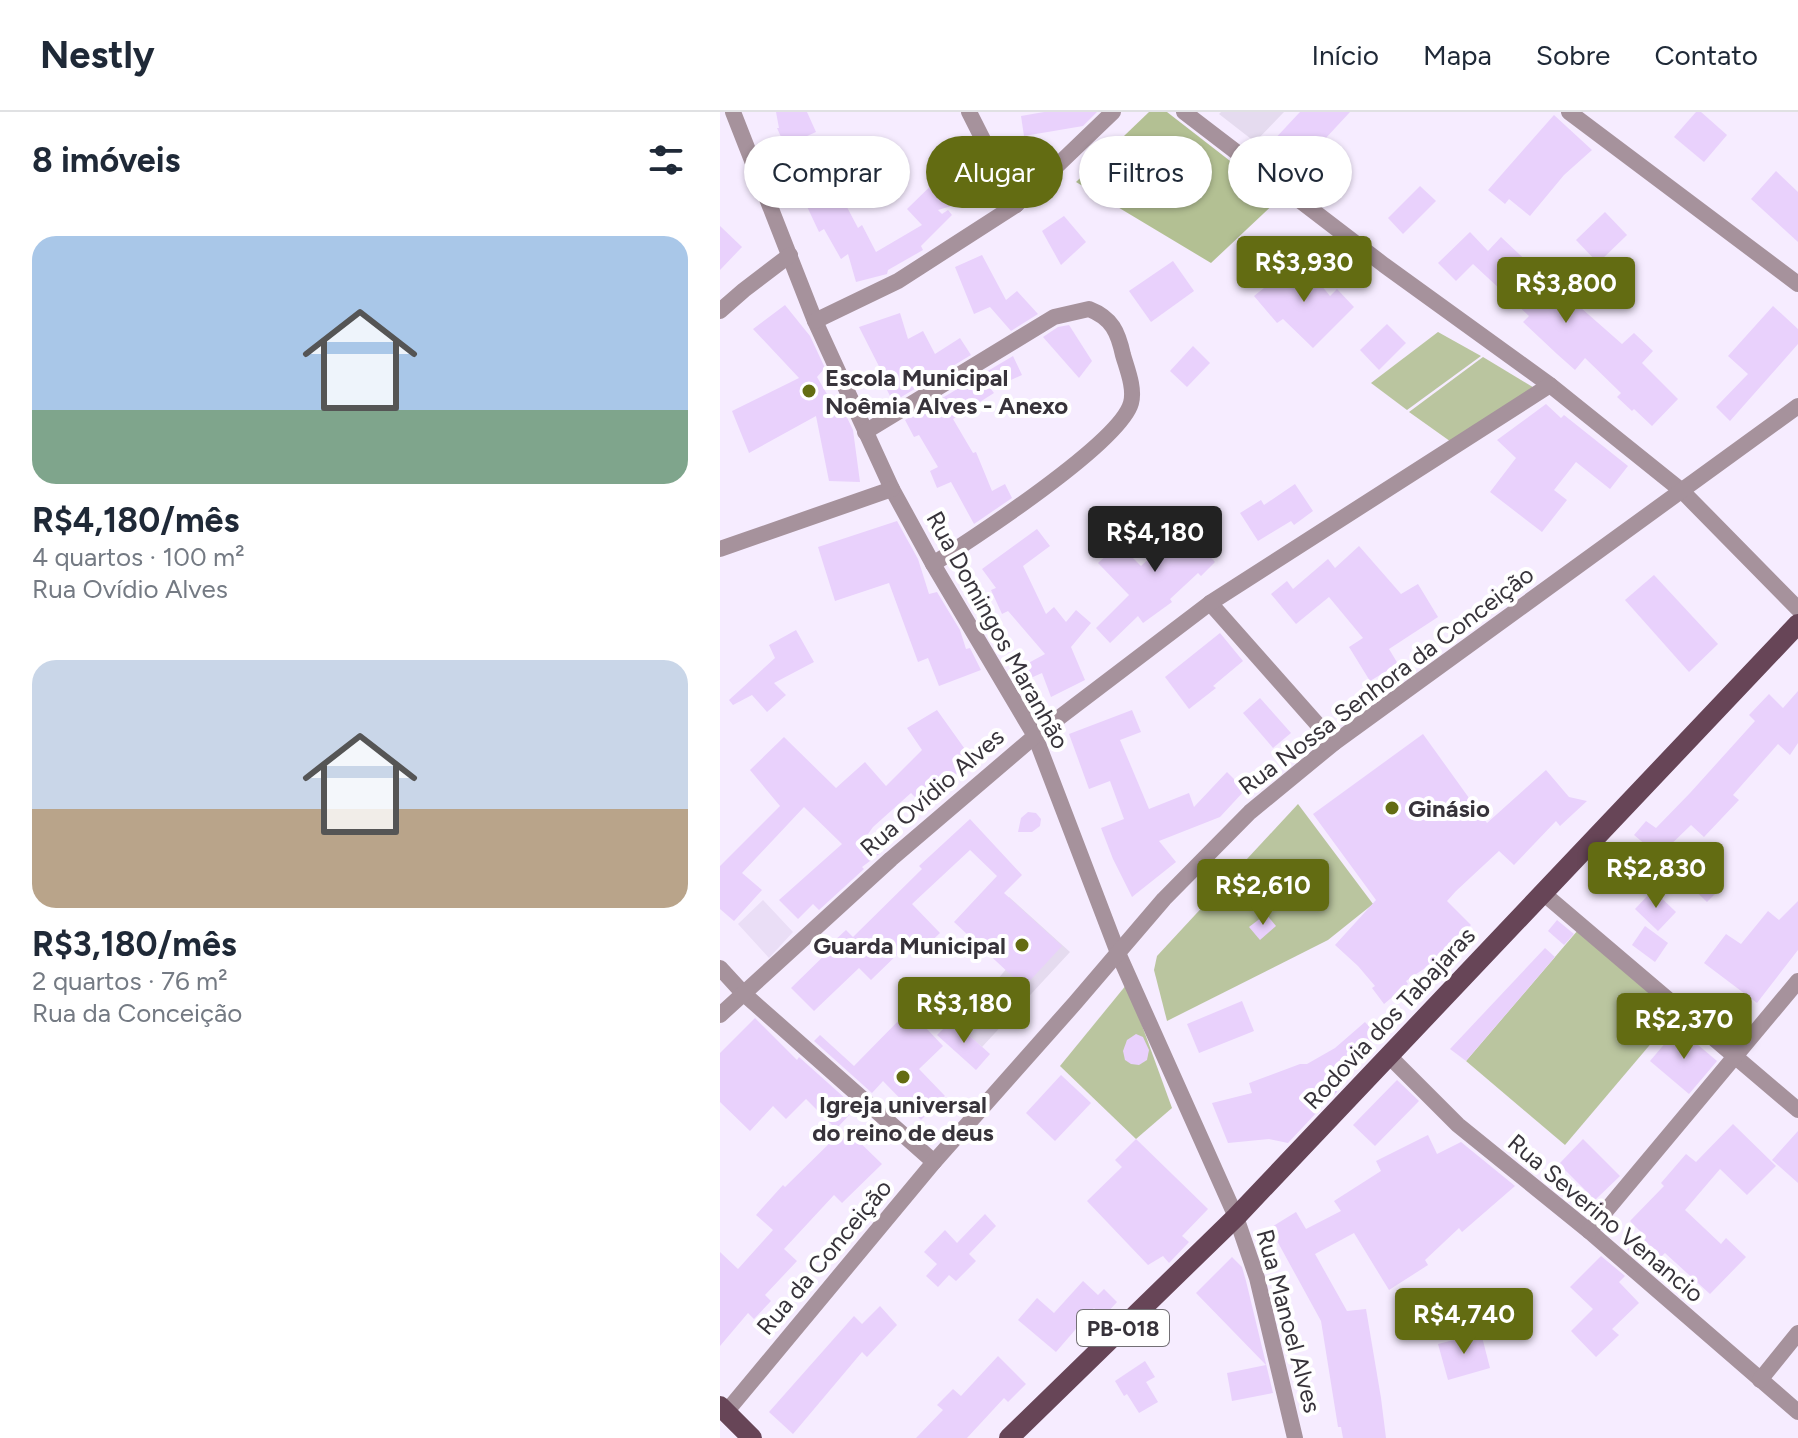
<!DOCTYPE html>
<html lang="pt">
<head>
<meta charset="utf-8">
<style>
	:root { --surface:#fff; --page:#f2f2f3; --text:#1f2937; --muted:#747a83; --line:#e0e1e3; --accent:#636c12 }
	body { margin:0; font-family:Figtree,sans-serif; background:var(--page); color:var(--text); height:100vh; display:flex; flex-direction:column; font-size:30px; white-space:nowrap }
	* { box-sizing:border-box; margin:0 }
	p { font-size:26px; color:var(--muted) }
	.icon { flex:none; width:44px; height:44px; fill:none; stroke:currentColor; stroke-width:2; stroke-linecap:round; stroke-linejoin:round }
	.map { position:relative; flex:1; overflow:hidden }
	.sheet { display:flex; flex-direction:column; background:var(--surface); width:720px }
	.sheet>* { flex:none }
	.banner { position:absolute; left:24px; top:24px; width:760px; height:72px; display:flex; gap:16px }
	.price { position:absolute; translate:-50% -68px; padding:0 18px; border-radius:8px; background:var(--accent); color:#fff; font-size:26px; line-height:52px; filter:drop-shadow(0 2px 4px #0008) }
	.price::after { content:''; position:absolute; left:50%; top:48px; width:24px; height:18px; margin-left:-12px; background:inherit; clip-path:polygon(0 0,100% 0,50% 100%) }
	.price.active { background:#222; color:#fff }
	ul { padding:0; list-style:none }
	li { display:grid; align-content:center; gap:16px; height:424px; padding:0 32px }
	li span { display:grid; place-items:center; height:248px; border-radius:24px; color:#555 }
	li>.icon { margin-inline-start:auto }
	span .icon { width:144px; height:144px; fill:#fffc; stroke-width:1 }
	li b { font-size:34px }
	h2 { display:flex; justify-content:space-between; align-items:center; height:96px; padding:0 32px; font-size:34px }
	.tag { padding:0 28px; border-radius:36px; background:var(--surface); box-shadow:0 2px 6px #0004; font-size:28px; line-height:72px }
	.tag.active { background:var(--accent); color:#fff }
	header { display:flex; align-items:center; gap:48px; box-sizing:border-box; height:112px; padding:0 40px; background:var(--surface); border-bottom:2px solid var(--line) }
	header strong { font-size:38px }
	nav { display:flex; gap:44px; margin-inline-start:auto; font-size:28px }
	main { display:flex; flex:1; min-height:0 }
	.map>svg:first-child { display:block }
	.commercial { fill:#e5dbef }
	.built { fill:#eadef6 }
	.green { fill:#bac59f }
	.forest { fill:#b3c093 }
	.building { fill:#e9d1fc }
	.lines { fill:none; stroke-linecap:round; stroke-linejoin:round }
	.minor { stroke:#a6929c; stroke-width:16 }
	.primary { stroke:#674557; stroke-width:20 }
	.poi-dot { fill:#636c12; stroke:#fff; stroke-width:3 }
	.labels { text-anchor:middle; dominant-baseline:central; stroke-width:8; stroke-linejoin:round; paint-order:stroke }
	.shield { fill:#fff; stroke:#737075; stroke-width:2 }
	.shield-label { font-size:22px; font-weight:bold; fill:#37333a }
	.poi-label { font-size:24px; font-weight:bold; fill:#37333a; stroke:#fff; text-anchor:start }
	.street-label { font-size:24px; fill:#37333a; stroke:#fff }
</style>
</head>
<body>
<header>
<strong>Nestly</strong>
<nav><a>Início</a><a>Mapa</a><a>Sobre</a><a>Contato</a></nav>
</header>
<main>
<section class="sheet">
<h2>8 imóveis<svg class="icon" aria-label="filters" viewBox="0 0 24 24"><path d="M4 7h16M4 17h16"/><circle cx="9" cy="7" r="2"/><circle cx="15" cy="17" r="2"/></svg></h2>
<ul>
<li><span style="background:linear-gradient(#a9c7e8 70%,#7fa58c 0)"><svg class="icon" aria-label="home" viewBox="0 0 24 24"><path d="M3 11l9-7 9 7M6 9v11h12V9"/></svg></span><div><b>R$4,180/mês</b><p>4 quartos · 100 m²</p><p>Rua Ovídio Alves</p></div></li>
<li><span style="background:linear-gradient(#c9d6e8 60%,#b9a48a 0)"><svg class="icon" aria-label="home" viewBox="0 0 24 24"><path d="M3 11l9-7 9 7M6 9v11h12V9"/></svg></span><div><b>R$3,180/mês</b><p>2 quartos · 76 m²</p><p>Rua da Conceição</p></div></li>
</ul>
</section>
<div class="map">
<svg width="1078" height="1326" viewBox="0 0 1078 1326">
	<rect width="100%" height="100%" fill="#f6ecff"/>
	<g class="commercial">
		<polygon points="501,0 564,0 535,30 499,2"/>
		<polygon points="289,785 350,840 262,935 239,914 287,856 255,826"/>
	</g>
	<polygon class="built" points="43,788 73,820 49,846 18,812"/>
	<g class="green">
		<polygon points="718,220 761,244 687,298 651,271"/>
		<polygon points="763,245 816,277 734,332 689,300"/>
		<polygon points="578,692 653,792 608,828 447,909 434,858 437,844"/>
		<polygon points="858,818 956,902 845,1033 746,949"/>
		<polygon points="407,872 452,996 416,1027 340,954"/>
	</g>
	<polygon class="forest" points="429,0 447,0 559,87 491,151 356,70"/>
	<g class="building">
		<polygon points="56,0 87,0 96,20 65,34 57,16 59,16"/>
		<polygon points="324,0 377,0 363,14 304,24 301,4"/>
		<polygon points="580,0 630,0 578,56 551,31"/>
		<polygon points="976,0 981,0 1007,23 984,50 954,25"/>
		<polygon points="834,3 872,38 844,63 810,104 789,87 785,92 768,78"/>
		<polygon points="260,47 277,81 218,98 222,102 228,98 232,103 201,134 203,138 168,158 167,162 136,170 128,142 121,147 104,117 99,120 75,69 121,51 130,75 119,80 138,116 142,113 156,140 202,113 187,97 224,61 248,54 247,51"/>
		<polygon points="1056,59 1078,80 1078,130 1031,87"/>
		<polygon points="700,74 716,89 683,122 668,106"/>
		<polygon points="885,100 907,123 878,151 856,128"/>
		<polygon points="344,104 366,130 341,153 322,119"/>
		<polygon points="0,114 22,135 0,158"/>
		<polygon points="750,120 768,139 781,125 834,175 839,170 854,185 852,188 902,232 914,221 933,239 922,251 958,287 932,314 914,297 912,299 897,285 901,281 865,246 855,258 837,242 803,210 809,204 753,152 736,169 718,151"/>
		<polygon points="262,143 286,188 297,179 318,202 291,219 270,195 254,202 235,155"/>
		<polygon points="580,147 610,184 617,177 634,195 593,236 563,207 557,211 534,184"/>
		<polygon points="453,149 474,179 431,210 409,179"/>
		<polygon points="65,193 90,224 105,256 97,265 111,289 120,291 133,318 140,370 109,369 96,304 29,341 12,299 79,266 33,217"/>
		<polygon points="1053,194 1078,217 1078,232 1010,309 996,295 1028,262 1008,244"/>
		<polygon points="180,201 188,227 203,219 215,242 240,226 251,243 173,290 164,272 167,270 139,215"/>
		<polygon points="667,212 686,231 659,258 640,238"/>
		<polygon points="349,213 372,249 359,266 323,225 338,215"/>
		<polygon points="473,234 490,251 467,275 450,259"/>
		<polygon points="293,244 302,263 271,277 274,281 233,307 253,341 256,340 272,379 285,372 292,386 254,412 231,370 217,376 210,359 218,355 199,323 194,325 185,308"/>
		<polygon points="826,292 841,306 844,303 908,354 890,377 856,350 834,378 847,388 822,420 770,380 796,346 777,328"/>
		<polygon points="575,372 593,399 574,413 571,409 538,429 520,401 541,388 544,393"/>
		<polygon points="462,396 485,418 475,429 495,450 481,464 478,461 450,487 452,490 423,511 418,504 390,531 376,516 409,483 378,451 399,432 421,454 449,428 440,419"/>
		<polygon points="177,409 198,447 209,482 217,480 240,518 246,537 250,536 261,558 219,574 208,546 198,550 169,471 115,489 98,435"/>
		<polygon points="317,417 330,434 303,454 326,502 334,495 346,510 356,498 371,511 351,535 365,568 331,585 322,561 297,572 290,561 325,542 288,499 282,502 271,478 276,476 262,457"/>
		<polygon points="639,434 681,482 698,472 718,505 669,537 678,552 650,569 629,535 643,526 609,485 576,512 551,482 567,469 573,477 608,447 615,456"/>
		<polygon points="934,463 998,532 969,560 905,488"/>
		<polygon points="76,518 94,550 54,571 66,583 47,600 32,583 13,593 9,588 55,546 49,533"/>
		<polygon points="500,521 523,549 493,574 496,576 469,597 445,565"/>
		<polygon points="1078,579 1078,631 1070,643 1058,632 1013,683 1019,688 984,725 971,713 939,744 914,723 926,709 936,716 970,681 1035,609 1029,603 1049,582 1063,596"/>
		<polygon points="540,586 571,621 553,636 523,601"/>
		<polygon points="217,598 252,647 226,672 223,667 200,690 191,681 153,715 148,722 162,740 142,755 144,757 99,798 93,792 78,807 59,788 122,732 84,695 22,761 42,778 14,809 0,797 0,754 60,694 30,658 64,625 116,676 145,650 166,674 202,638 187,616"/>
		<polygon points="412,598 421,620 400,628 429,697 469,681 474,695 507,660 525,678 500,705 439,729 456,750 412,785 393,747 381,716 404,707 390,669 369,677 349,622"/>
		<polygon points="703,622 767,711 826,658 849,685 867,689 840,714 836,709 794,753 779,739 736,779 727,789 751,813 711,852 686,869 688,872 664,892 652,876 655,874 638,854 615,833 656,788 593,702"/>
		<polygon points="308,700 316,701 321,707 320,714 312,720 298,720 301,706"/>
		<polygon points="250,707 302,763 284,781 342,834 304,875 234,810 277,764 250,738 192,792 220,821 196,844 186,834 151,868 139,856 94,899 71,876 116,832 113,830 126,818 133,825 202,757 199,754"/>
		<polygon points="981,752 1003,774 987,790 965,769"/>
		<polygon points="933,778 956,800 938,819 915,797"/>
		<polygon points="1078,789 1078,838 1037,891 984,851 1006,822 1021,832 1048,799 1059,808"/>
		<polygon points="546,802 556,814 540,828 529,815"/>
		<polygon points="837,808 854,822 844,833 828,819"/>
		<polygon points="925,814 948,831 935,850 912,833"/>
		<polygon points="825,836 835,845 746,949 730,937"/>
		<polygon points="522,889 534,919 479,941 467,912"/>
		<polygon points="189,898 223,934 199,957 225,984 201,1008 163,969 152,981 94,929 100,923 134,954"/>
		<polygon points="35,906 77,948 79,945 136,996 116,1017 86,987 66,1007 53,994 30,1019 0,990 0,941"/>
		<polygon points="232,908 270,942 256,958 217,923"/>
		<polygon points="645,910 658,924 623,957 624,960 613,966 617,980 608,989 598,994 599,998 568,1031 549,1027 508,1031 492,991 532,981 529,971 580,952 587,952 615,936"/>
		<polygon points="958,916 997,949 969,982 930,949"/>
		<polygon points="416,922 423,925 429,938 427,948 419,953 411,952 405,948 403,939 407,928"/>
		<polygon points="341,963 371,991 335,1029 306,1001"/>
		<polygon points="677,968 699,989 655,1034 633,1013"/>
		<polygon points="1013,1012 1056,1054 1027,1083 1000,1057 965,1098 1001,1132 1006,1126 1026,1145 990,1182 945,1141 931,1154 923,1145 920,1149 906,1136 922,1121 910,1109 944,1074 941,1071 966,1042 976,1050"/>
		<polygon points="125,1016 162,1052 122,1091 114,1083 64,1137 77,1149 45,1183 51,1189 34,1207 28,1201 0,1234 0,1140 18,1157 53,1118 36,1103 63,1073 65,1075"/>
		<polygon points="1078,1019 1078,1071 1052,1048"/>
		<polygon points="708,1023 717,1042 741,1030 795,1074 742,1120 739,1116 705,1148 708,1153 669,1178 634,1121 595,1142 627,1199 646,1197 661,1286 666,1326 623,1326 621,1315 618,1315 601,1209 550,1116 576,1100 586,1117 621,1099 614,1089 661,1059 656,1049"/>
		<polygon points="416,1027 488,1097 462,1124 469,1130 449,1151 443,1144 428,1153 367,1089 402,1055 395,1048"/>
		<polygon points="863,1027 900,1064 875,1088 839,1052"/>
		<polygon points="265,1102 276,1114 249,1142 256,1149 236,1169 229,1163 218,1175 206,1164 217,1152 204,1140 225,1118 237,1131"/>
		<polygon points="881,1144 905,1164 899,1170 919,1191 892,1217 899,1223 876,1245 851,1219 873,1197 850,1175"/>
		<polygon points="512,1145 522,1155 526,1169 553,1281 512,1289 507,1261 546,1253 476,1181"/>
		<polygon points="363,1169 378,1183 384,1177 397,1190 383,1205 374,1196 336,1240 298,1208 317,1186 334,1201"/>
		<polygon points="160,1194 177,1213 147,1245 142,1240 73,1322 49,1300 134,1204 142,1212"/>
		<polygon points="761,1221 770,1256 728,1268 718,1232"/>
		<polygon points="278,1244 306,1272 288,1290 284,1286 247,1326 196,1326 223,1298 217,1293 233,1277 241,1284"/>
		<polygon points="425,1249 435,1265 426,1270 438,1290 419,1301 407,1282 404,1284 395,1269"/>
	</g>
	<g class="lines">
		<g class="minor">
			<polyline points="13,0 95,209 172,377 213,452 315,624 398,841 516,1105 537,1166 575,1326"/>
			<polyline points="249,0 296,93"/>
			<polyline points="464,0 664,153 830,273 962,379 1078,497"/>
			<polyline points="849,0 1078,172"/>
			<polyline points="0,199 24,178 70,143"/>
			<polyline points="95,209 178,169 296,93 393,0"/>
			<path d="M145 320 334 205 369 197C392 206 398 220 403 243 407 257 415 276 411 291 400 331 252 427 213 452"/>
			<polyline points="0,437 172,377"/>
			<polyline points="490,491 614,631"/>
			<polyline points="823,781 1078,998"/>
			<polyline points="0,856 23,881 214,1050"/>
			<polyline points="0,903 171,747 315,624 490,491 830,273"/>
			<polyline points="669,944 738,1013 869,1119 1078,1300"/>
			<polyline points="869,1119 1078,869"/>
			<polyline points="1040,1268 1078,1221"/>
			<polyline points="7,1299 214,1050 355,891 444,787 530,700 614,631 1078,294"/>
		</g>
		<g class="primary">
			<polyline points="0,1294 32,1326"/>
			<polyline points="289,1326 516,1105 1078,512"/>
		</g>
	</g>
	<g class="poi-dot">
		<circle cx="89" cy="279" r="8"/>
		<circle cx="672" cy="696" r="8"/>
		<circle cx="302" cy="833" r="8"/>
		<circle cx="183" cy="965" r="8"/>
	</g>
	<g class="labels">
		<rect class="shield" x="357" y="1198" width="92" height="36" rx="6"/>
		<g class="shield-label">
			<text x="403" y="1216">PB-018</text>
		</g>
		<g class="poi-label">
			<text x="105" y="265">Escola Municipal<tspan x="105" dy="28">Noêmia Alves - Anexo</tspan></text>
			<text x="688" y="696">Ginásio</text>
			<text x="286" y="833" text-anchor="end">Guarda Municipal</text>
			<text x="183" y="992" text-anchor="middle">Igreja universal<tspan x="183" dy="28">do reino de deus</tspan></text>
		</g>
		<g class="street-label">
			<text transform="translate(278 518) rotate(61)">Rua Domingos Maranhão</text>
			<text transform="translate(666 568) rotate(-37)">Rua Nossa Senhora da Conceição</text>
			<text transform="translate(212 680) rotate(-41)">Rua Ovídio Alves</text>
			<text transform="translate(669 906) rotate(-47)">Rodovia dos Tabajaras</text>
			<text transform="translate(886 1106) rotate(40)">Rua Severino Venancio</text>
			<text transform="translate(104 1145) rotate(-50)">Rua da Conceição</text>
			<text transform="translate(569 1209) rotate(75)">Rua Manoel Alves</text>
		</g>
	</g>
</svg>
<b class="price" style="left:584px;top:192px">R$3,930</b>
<b class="price" style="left:846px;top:213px">R$3,800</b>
<b class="price active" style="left:435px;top:462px">R$4,180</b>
<b class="price" style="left:936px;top:798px">R$2,830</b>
<b class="price" style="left:543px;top:815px">R$2,610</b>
<b class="price" style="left:244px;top:933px">R$3,180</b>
<b class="price" style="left:964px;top:949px">R$2,370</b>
<b class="price" style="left:744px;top:1244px">R$4,740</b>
<div class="banner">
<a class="tag">Comprar</a>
<a class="tag active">Alugar</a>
<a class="tag">Filtros</a>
<a class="tag">Novo</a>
</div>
</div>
</main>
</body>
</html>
